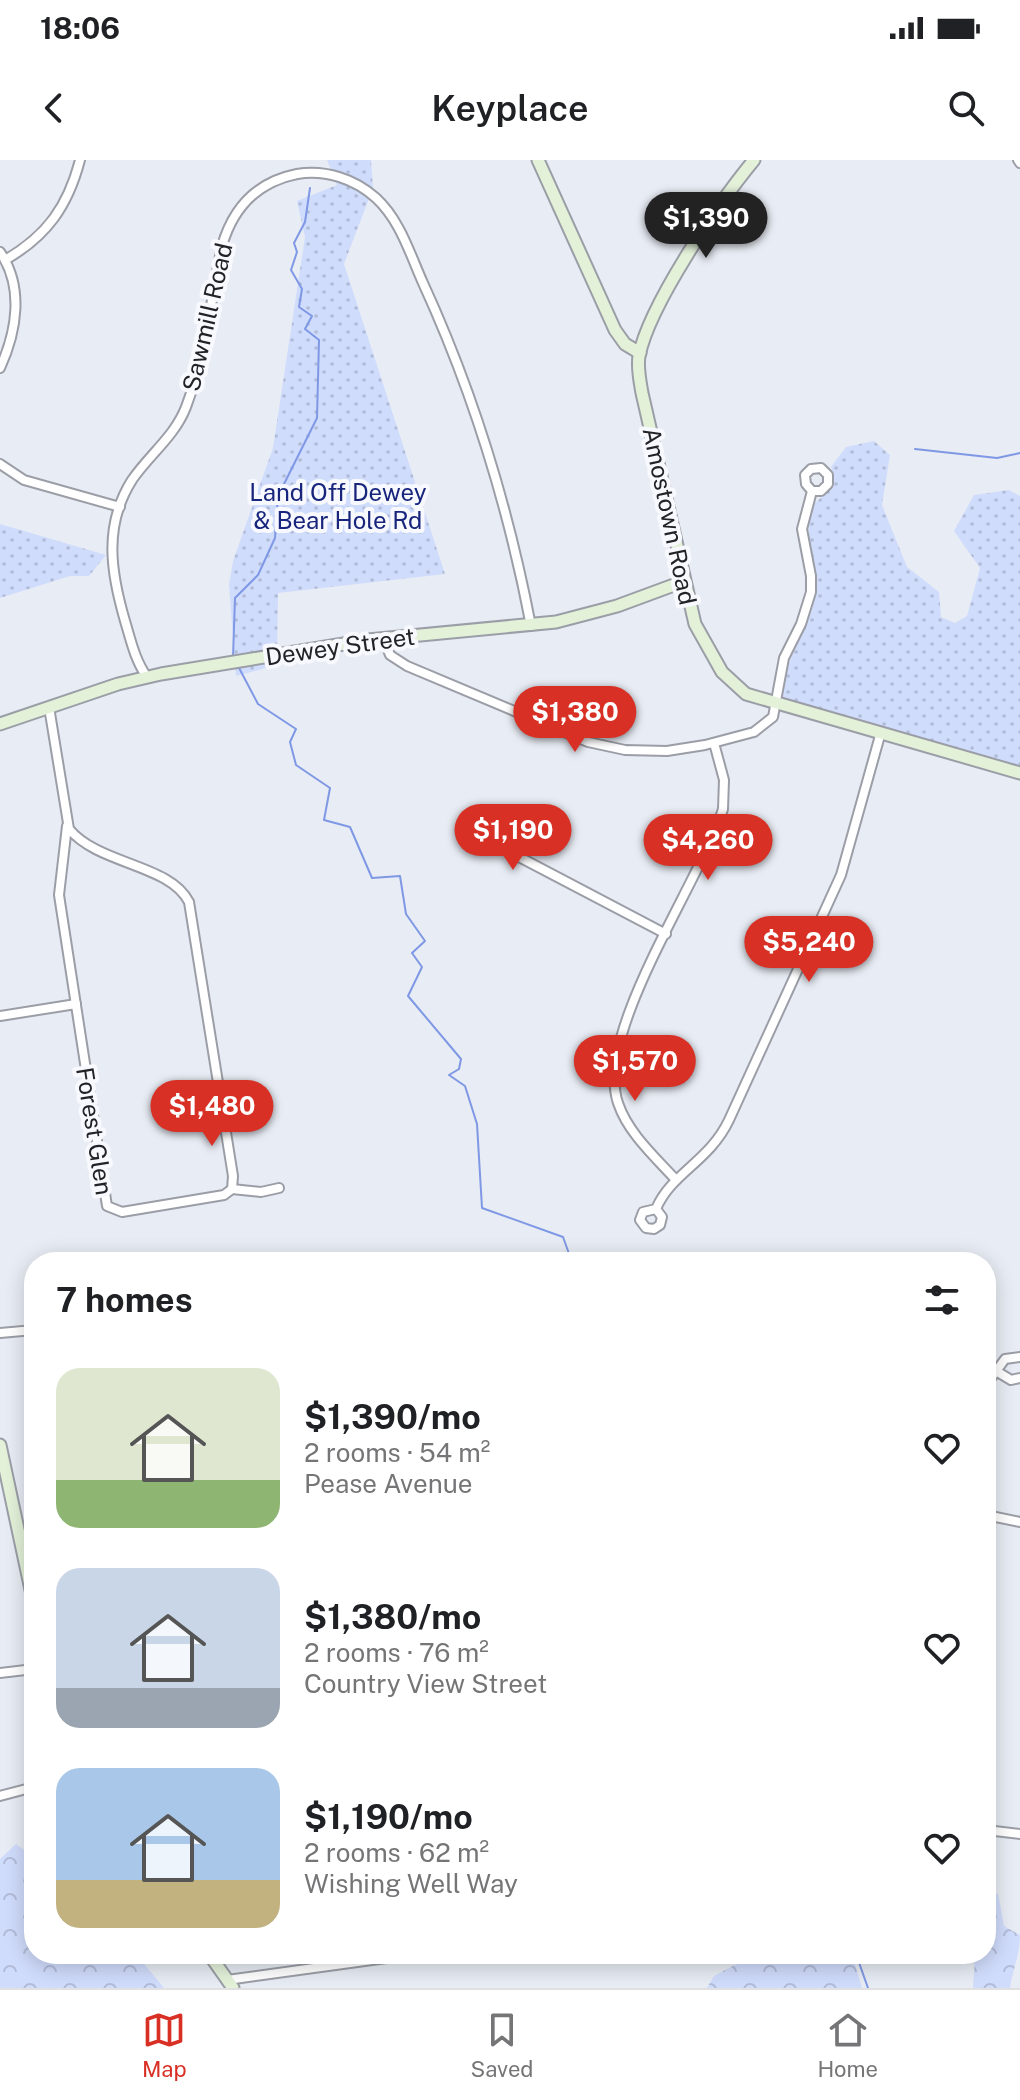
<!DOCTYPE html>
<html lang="en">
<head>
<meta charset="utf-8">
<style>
	:root { --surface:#fff; --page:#f2f2f2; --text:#202124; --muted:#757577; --line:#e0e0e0; --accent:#d93025 }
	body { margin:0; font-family:"Public Sans",sans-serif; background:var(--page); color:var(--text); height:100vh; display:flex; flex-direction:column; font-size:30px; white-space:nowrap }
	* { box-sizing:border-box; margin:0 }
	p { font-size:26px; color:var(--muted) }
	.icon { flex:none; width:44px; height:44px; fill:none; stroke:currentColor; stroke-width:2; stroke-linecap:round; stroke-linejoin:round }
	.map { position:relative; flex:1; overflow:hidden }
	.side { position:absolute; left:24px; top:1092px; width:972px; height:712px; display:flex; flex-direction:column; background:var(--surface); border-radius:32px; box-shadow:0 4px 20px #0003 }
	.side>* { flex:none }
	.price { position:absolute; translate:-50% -68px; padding:0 18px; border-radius:28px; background:var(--accent); color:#fff; font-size:26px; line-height:52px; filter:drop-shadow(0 2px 4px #0008) }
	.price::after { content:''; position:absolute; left:50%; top:48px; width:24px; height:18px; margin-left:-12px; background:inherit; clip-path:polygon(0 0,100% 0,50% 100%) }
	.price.on { background:#222; color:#fff }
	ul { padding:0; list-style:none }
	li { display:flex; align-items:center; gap:24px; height:200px; padding:0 32px }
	li span { display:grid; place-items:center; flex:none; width:224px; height:160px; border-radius:24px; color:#555 }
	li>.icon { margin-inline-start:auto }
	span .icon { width:96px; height:96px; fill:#fffc; stroke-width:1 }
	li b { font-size:34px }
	h2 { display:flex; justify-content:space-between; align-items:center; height:96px; padding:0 32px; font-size:34px }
	.status { display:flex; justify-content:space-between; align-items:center; height:56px; padding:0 40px; background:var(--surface); direction:ltr }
	.status svg { height:22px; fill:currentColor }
	header { display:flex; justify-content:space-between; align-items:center; height:104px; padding:0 32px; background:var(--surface); font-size:36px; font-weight:600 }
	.dock { display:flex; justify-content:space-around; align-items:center; height:112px; border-top:2px solid var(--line); background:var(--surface); font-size:22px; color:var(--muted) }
	.dock a { display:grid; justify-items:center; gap:4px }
	.dock .on { color:var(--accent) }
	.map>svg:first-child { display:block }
	.grass { fill:url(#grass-dots) }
	.forest { fill:url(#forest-crowns) }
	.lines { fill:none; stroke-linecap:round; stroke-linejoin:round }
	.stream { stroke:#7f98e5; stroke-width:2 }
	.street-casing { stroke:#9b9ea6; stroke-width:12 }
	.secondary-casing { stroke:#9b9ea6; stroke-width:15 }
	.street { stroke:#fff; stroke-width:8 }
	.secondary { stroke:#e3f1d9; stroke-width:11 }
	.labels { text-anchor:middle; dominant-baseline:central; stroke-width:8; stroke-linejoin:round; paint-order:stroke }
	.street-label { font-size:24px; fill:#212326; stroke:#f7f9fe }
	.park-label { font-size:24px; fill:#18257c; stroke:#f7f9fe }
</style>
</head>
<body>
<div class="status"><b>18:06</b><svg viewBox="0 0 49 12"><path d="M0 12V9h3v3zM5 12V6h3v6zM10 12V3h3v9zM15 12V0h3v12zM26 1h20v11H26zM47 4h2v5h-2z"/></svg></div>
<header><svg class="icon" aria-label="back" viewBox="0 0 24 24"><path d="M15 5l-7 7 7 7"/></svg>Keyplace<svg class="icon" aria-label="search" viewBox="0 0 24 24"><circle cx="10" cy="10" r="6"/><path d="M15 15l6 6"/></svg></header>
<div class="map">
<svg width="1020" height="1828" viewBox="0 0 1020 1828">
	<defs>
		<pattern id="grass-dots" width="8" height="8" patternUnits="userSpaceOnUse" patternTransform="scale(2)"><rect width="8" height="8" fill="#d0dcfc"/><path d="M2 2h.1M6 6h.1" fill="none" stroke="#b2bcd8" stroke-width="1.8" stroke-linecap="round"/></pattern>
		<pattern id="forest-crowns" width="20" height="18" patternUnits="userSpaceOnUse" patternTransform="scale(2)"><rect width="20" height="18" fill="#d0dcfc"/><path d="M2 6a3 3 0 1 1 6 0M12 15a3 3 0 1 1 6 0" fill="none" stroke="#b2bcd8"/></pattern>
	</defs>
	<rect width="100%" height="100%" fill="#e8ecf4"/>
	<g class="grass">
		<polygon points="327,0 371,0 373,28 344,104 445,414 278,433 277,505 236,516 229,425 233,401 273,288 305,77 297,41 337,25"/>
		<path d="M874 281 890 295 882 345 907 407 939 432 941 457 955 463 967 456 980 408 954 371 974 335 1009 330 1020 336V606L787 542 782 536C783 497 812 469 816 430 819 397 800 380 813 345 826 331 840 329 831 307L846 287Z"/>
		<polygon points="0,364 106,395 89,416 70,416 0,438"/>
	</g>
	<g class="forest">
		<polygon points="16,1684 34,1697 31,1723 34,1727 34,1794 140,1799 164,1828 0,1828 0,1699"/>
		<path d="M998 1733 1004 1766 1020 1775C1020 1795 1013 1808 1010 1828H973L975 1794H986V1743Z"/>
		<polygon points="755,1794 852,1794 862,1828 707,1828 714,1816"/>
	</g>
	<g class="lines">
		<g class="stream">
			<polyline points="915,289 997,298 1020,293"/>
			<polyline points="233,497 235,438 258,415 275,378 278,336 317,258 319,180 305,169 312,156 299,147 302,129 291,110 297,92 294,83 305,62 310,28"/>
			<polyline points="238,506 258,544 296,569 290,582 296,605 330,628 324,660 350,667 372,718 400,716 406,754 425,781 412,793 422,807 408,836 461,899 459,909 449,915 465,926 477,964 482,1048 563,1077 572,1102"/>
			<polyline points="856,1794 868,1828"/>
		</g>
		<defs>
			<g id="street">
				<polyline points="1018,0 1020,3"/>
				<path d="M0 92C24 127 17 171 0 208"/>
				<path d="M5 100C47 76 68 46 80 0"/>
				<polyline points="0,304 24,320 120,347"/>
				<polyline points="383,478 390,495 407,506 588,582 625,590 667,591 705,585 754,572 773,557 784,498 801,464 811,432 811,416 802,369 812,331 821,331 828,324 828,315 821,308 811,309 805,315 806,324 812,331"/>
				<path d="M147 517C135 500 131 481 125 461 111 413 103 366 132 320 149 295 175 276 186 247 205 197 211 139 222 86 233 48 257 22 297 14 325 9 355 19 376 38 400 60 410 94 423 123 474 234 508 346 531 466"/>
				<path d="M49 547 69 669C99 705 170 704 189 742L233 1016 232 1029 224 1035 122 1052 107 1046 59 735 67 666"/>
				<polyline points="494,684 499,666 493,659 484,659 478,668 483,678 666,774"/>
				<polyline points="0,856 76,844"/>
				<path d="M676 1020C655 997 628 973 618 943 594 872 700 723 723 649L724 620 714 583"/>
				<polyline points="232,1029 261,1032 279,1028"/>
				<path d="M656 1049 662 1057 660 1065 654 1069 646 1068 640 1060 643 1052 656 1049C671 1013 709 1002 729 960L841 715 881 572"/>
				<polyline points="0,1173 34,1170"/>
				<polyline points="996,1211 1011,1220 1020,1218"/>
				<polyline points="986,1225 1005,1199 1020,1197"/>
				<polyline points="986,1355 1020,1362"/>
				<polyline points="0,1513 34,1509"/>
				<polyline points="0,1636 34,1627"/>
				<polyline points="986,1670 1020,1674"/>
				<polyline points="227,1820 416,1794"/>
			</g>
			<g id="secondary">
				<polyline points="538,0 615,170 625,184 640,193"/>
				<path d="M754 0C720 41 649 145 639 196 637 208 640 221 642 233L695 464 722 512 746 534 1020 613"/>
				<polyline points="0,564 118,524 161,514 368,480 556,462 617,446 682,422"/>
				<polyline points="0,1285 34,1444"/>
				<polyline points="209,1794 233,1828"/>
			</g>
		</defs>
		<use href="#street" class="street-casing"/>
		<use href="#secondary" class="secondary-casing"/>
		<use href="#street" class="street"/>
		<use href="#secondary" class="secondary"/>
	</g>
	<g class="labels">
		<g class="street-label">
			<text transform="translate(207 157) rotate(-77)">Sawmill Road</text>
			<text transform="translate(670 356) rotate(78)">Amostown Road</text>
			<text transform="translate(340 486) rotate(-8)">Dewey Street</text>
			<text transform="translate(95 971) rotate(81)">Forest Glen</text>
		</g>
		<g class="park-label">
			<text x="338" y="332">Land Off Dewey<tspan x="338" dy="28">&amp; Bear Hole Rd</tspan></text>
		</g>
	</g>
</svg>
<b class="price on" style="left:706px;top:100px">$1,390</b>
<b class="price" style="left:575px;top:594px">$1,380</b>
<b class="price" style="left:513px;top:712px">$1,190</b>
<b class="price" style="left:708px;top:722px">$4,260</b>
<b class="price" style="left:809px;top:824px">$5,240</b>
<b class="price" style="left:635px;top:943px">$1,570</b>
<b class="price" style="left:212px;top:988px">$1,480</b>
<section class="side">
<h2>7 homes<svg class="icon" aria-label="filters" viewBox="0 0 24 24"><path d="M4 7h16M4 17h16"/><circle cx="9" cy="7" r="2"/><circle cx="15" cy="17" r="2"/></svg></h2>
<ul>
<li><span style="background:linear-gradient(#dfe7d0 70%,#8fb573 0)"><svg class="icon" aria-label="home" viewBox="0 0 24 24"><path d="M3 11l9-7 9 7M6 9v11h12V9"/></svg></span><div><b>$1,390/mo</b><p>2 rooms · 54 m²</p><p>Pease Avenue</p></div><svg class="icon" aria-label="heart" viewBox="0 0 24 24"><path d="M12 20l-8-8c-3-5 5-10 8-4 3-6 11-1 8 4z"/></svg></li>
<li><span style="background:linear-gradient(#c9d6e8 75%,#9aa5b1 0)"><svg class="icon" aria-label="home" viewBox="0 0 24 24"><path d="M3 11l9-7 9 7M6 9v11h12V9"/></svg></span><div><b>$1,380/mo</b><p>2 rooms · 76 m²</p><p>Country View Street</p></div><svg class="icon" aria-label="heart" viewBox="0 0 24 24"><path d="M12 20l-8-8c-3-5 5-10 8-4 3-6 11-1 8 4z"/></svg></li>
<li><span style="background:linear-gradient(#a9c7e8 70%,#c2b280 0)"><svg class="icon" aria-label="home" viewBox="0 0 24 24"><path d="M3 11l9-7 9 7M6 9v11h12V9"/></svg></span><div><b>$1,190/mo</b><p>2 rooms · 62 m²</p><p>Wishing Well Way</p></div><svg class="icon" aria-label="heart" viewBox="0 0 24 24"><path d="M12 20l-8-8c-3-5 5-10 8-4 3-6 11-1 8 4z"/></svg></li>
</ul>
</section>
</div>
<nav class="dock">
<a class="on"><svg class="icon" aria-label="map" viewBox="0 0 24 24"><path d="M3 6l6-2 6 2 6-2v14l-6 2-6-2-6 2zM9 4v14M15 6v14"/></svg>Map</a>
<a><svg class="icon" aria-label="saved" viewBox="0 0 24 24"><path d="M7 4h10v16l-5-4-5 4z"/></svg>Saved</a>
<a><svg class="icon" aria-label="home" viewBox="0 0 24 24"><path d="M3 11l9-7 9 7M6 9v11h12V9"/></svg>Home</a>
</nav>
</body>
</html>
